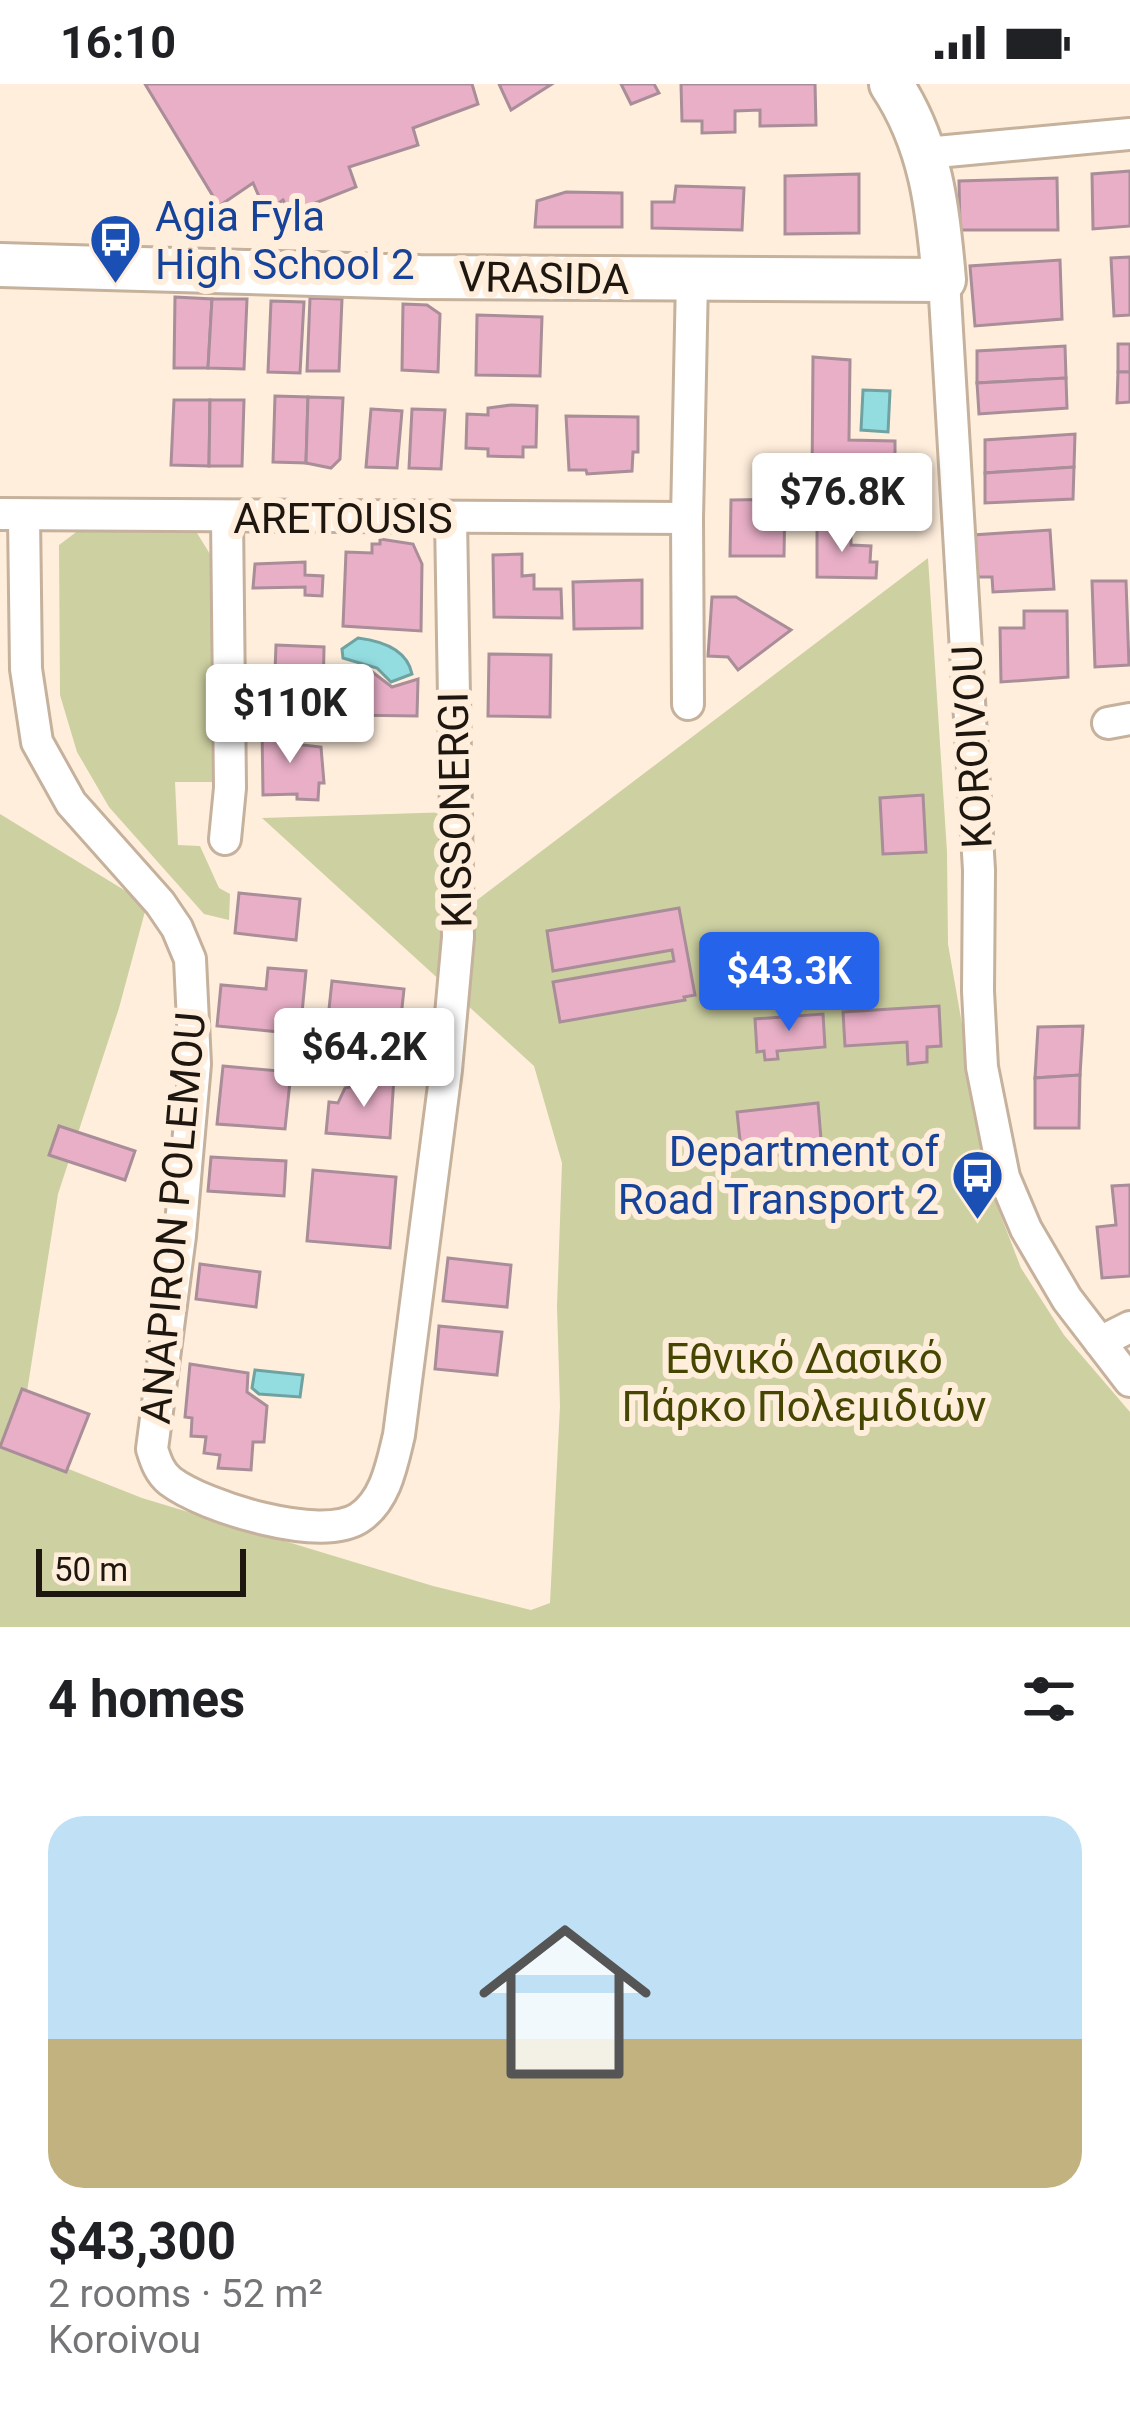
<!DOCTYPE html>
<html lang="en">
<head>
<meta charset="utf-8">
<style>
	:root { --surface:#fff; --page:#f6f6f6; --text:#202124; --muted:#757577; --line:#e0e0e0; --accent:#2563eb }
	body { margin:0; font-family:Roboto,sans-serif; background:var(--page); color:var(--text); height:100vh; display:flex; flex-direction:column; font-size:45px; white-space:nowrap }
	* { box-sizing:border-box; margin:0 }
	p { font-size:39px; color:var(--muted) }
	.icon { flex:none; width:66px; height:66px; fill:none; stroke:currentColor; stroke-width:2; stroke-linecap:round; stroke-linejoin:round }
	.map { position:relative; height:1543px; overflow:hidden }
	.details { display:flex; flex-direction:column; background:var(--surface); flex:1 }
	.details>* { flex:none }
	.scale { position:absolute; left:36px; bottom:30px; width:210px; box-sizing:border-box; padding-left:12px; border:6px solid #1e170f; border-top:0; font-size:33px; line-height:42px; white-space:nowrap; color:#1e170f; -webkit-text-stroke:9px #ffeedc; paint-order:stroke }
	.price { position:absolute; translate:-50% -102px; padding:0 27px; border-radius:12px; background:#fff; color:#222; font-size:39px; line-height:78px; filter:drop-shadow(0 3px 6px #0008) }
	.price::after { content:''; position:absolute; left:50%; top:72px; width:36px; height:27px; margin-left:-18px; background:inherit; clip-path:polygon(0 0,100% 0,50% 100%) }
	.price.current { background:var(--accent); color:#fff }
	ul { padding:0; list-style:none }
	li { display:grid; align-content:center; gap:24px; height:636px; padding:0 48px }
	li+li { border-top:3px solid var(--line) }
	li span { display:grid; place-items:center; height:372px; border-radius:36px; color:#555 }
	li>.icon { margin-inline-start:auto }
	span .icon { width:216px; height:216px; fill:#fffc; stroke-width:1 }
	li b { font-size:51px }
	h2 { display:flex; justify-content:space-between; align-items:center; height:144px; padding:0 48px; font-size:51px }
	.status { display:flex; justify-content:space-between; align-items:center; height:84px; padding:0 60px; background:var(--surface); direction:ltr }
	.status svg { height:33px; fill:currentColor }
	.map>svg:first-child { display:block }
	.green { fill:#cdd0a1 }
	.water { fill:#93dde1; stroke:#70a2a2; stroke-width:3 }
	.building { fill:#e8afc7; stroke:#a98d98; stroke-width:3 }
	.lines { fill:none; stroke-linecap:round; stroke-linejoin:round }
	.street-casing { stroke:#c5b19c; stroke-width:36 }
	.secondary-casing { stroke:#c5b19c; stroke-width:48 }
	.street { stroke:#fff; stroke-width:30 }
	.secondary { stroke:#fff; stroke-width:42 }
	.labels { text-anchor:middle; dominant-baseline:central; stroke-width:12; stroke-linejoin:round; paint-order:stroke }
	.transit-label { font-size:42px; fill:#164399; stroke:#ffeedc; text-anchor:start }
	.street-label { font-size:42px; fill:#1e170f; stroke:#ffeedc }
	.park-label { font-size:42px; fill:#454601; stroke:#ffeedc }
</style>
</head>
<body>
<div class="status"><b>16:10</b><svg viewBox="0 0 49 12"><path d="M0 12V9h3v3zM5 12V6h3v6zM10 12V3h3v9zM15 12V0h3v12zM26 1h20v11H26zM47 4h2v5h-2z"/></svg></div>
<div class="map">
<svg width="1130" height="1543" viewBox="0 0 1130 1543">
	<rect width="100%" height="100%" fill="#ffeedc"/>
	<g class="green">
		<polygon points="83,443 197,449 213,475 216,698 175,698 178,761 200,762 219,804 230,810 229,836 204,830 109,723 77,668 60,611 59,461"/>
		<polygon points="928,474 947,768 948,860 991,1106 1021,1184 1064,1251 1130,1328 1130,1543 0,1543 0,730 147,820 119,924 58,1110 18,1365 142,1414 433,1502 531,1526 550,1519 560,1322 557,1222 562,1079 534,982 262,734 453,728 456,832"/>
	</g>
	<g class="water">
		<polygon points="863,306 890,307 888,348 861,346"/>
		<path d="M358 554C382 557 407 565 412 590L391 598 377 584 343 574 342 565Z"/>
		<polygon points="255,1286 303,1291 300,1313 259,1310 252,1304"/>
	</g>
	<g class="building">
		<polygon points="145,0 472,0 478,20 413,44 418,61 349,83 356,103 290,129 283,116 266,128 253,99 219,122"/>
		<polygon points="499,0 552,0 511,26"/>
		<polygon points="621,0 654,0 659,9 631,20"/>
		<polygon points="681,0 815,0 816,41 760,42 760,26 735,27 735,48 702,49 702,37 682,37"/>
		<polygon points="1130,87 1130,142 1093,145 1092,90"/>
		<polygon points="859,90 859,149 785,150 785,92"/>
		<polygon points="1057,94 1058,146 960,146 959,97"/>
		<polygon points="676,102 744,104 742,146 652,144 652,118 674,118"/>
		<polygon points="566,108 622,109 622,143 535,143 537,117"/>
		<polygon points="1130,173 1130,231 1114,232 1111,174"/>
		<polygon points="1060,176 1062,235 975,242 970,182"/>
		<polygon points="175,213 212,215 208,284 174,284"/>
		<polygon points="310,214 342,215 339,287 307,287"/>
		<polygon points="212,215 247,215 244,285 208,284"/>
		<polygon points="271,217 304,218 300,289 268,288"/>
		<polygon points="403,220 427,221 440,230 438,288 402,286"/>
		<polygon points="477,231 542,233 540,292 476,291"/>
		<rect x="1118" y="260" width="12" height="28"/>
		<polygon points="1065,262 1066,294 977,299 977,267"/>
		<polygon points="813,273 850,276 849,356 895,357 895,401 812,399"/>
		<polygon points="1118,288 1130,288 1130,318 1117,319"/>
		<polygon points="1066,294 1067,324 979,330 977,299"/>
		<polygon points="275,312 308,313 306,379 273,378"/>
		<polygon points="308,313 343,314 340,375 331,384 306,379"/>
		<polygon points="174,316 210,316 209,382 171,381"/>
		<polygon points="210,316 244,316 242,382 209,382"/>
		<polygon points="511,321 537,322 536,363 523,363 523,373 488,372 488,365 466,364 467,330 488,331 488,324"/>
		<polygon points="371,325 402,327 397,384 366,383"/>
		<polygon points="412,325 445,326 441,385 409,384"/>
		<polygon points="566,332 638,333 638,368 633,368 632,387 587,390 586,386 569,386"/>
		<polygon points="1075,350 1074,383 985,389 985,356"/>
		<polygon points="1074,383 1073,415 985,419 985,389"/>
		<polygon points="785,415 784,472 730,472 731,416"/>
		<polygon points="817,438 833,438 833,448 851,449 851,461 871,462 870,478 877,478 876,494 817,493"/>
		<polygon points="1050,446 1054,505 993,508 992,493 978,493 973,451"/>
		<polygon points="380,455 413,460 417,469 422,480 421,547 343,542 346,468 372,469 372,460 380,460"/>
		<polygon points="522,470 522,492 534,491 534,505 561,505 562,534 494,533 493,471"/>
		<polygon points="305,478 305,491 323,492 322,512 305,511 305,503 253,504 255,480"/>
		<polygon points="642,496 642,544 574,545 573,498"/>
		<polygon points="1092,497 1126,497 1129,581 1095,583"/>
		<polygon points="712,513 736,513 791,546 738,586 728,573 708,572"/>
		<polygon points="1024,527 1067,527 1068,593 1001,598 1000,544 1024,544"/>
		<polygon points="276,561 324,563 323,615 274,614"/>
		<polygon points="489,570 551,571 550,633 488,632"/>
		<polygon points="347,585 371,587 392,603 418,595 417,632 348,631"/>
		<polygon points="262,643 286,643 285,659 321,663 324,699 319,699 318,716 297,715 297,710 263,711"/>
		<polygon points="923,711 926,768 883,770 880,714"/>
		<polygon points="239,809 300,815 296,856 235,849"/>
		<polygon points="679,824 695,911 684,913 685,916 560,938 553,898 674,877 672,866 553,887 547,847"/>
		<polygon points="815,875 817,908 769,911 770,920 757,921 756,913 749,913 747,880"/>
		<polygon points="268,884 306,887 300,950 217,942 221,901 266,905"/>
		<polygon points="332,897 404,905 399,952 327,944"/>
		<polygon points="939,922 941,962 927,963 927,978 908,980 907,958 845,962 843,928"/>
		<polygon points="823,930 825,963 777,967 778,975 765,976 764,967 757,968 755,935"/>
		<polygon points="1083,942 1080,991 1035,994 1038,943"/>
		<polygon points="223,982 291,988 285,1045 217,1040"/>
		<polygon points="373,991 394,993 390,1054 326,1049 329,1018 338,1019 345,1004 371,998"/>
		<polygon points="1080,991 1079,1044 1035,1044 1035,994"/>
		<polygon points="818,1019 822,1067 742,1075 737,1028"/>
		<polygon points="59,1042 135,1067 125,1096 49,1071"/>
		<polygon points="211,1073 286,1077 284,1112 208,1107"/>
		<polygon points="313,1086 396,1093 390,1164 307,1157"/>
		<polygon points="1130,1101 1130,1192 1102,1194 1097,1143 1116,1141 1112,1102"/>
		<polygon points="448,1174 511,1181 507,1223 443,1217"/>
		<polygon points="200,1180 260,1188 256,1223 196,1215"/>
		<polygon points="439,1242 502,1248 497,1291 435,1285"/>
		<polygon points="190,1280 248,1289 247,1308 267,1322 264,1358 253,1358 251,1386 218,1384 220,1371 204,1369 206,1353 191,1352 192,1334 185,1333"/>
		<polygon points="22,1305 89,1330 66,1388 0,1363"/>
	</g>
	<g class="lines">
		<defs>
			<g id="street">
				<polyline points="926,69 1130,50"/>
				<polyline points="944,196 979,786 978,907 982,983 1004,1093 1026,1145 1067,1215 1130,1297"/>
				<polyline points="0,430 687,434"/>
				<path d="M24 432 26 585 37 658 71 719 160 819 177 844 190 875 195 980 180 1152 152 1365C156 1378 160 1389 170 1397 204 1423 321 1459 359 1434 386 1416 392 1380 399 1351L446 986 458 853 451 434"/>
				<polyline points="688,620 687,434 692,195"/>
				<polyline points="1108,639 1130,635"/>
				<polyline points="225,755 230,704 227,433"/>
				<polyline points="1100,1258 1130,1243"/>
			</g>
			<path id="secondary" d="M0 181 420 193 944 196C938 125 931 60 891 0"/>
		</defs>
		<use href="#street" class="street-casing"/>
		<use href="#secondary" class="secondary-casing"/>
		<use href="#street" class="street"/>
		<use href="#secondary" class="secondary"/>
	</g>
	<defs>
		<symbol id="bus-pin" viewBox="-11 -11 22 30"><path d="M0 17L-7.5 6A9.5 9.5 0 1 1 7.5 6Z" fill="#1a4fb4" stroke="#ffeedc"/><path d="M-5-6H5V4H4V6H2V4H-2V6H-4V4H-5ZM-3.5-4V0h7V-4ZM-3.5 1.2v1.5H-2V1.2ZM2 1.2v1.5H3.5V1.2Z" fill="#fff"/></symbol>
	</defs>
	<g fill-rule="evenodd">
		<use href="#bus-pin" x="86" y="126" width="59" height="81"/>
		<use href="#bus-pin" x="948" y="1062" width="59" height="81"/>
	</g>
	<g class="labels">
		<g class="transit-label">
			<text x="155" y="132">Agia Fyla<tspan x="155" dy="48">High School 2</tspan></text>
			<text x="939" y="1067" text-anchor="end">Department of<tspan x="939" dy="48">Road Transport 2</tspan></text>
		</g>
		<g class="street-label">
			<text transform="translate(544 194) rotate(1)">VRASIDA</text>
			<text x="343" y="434">ARETOUSIS</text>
			<text transform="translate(972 663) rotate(-93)">KOROIVOU</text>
			<text transform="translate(455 726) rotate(-91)">KISSONERGI</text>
			<text transform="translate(173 1134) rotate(-85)">ANAPIRON POLEMOU</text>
		</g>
		<g class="park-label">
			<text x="804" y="1274">Εθνικό Δασικό<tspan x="804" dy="48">Πάρκο Πολεμιδιών</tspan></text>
		</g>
	</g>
</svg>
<div class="scale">50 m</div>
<b class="price" style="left:842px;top:471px">$76.8K</b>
<b class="price" style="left:290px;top:682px">$110K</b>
<b class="price current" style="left:789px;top:950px">$43.3K</b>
<b class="price" style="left:364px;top:1026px">$64.2K</b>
</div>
<section class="details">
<h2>4 homes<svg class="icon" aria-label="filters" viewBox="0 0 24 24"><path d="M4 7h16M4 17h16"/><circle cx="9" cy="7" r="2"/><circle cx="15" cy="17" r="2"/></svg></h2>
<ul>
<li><span style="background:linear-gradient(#bfe0f5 60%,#c2b280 0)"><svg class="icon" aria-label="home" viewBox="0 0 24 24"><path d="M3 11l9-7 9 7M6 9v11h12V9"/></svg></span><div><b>$43,300</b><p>2 rooms · 52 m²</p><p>Koroivou</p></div></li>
</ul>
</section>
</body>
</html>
